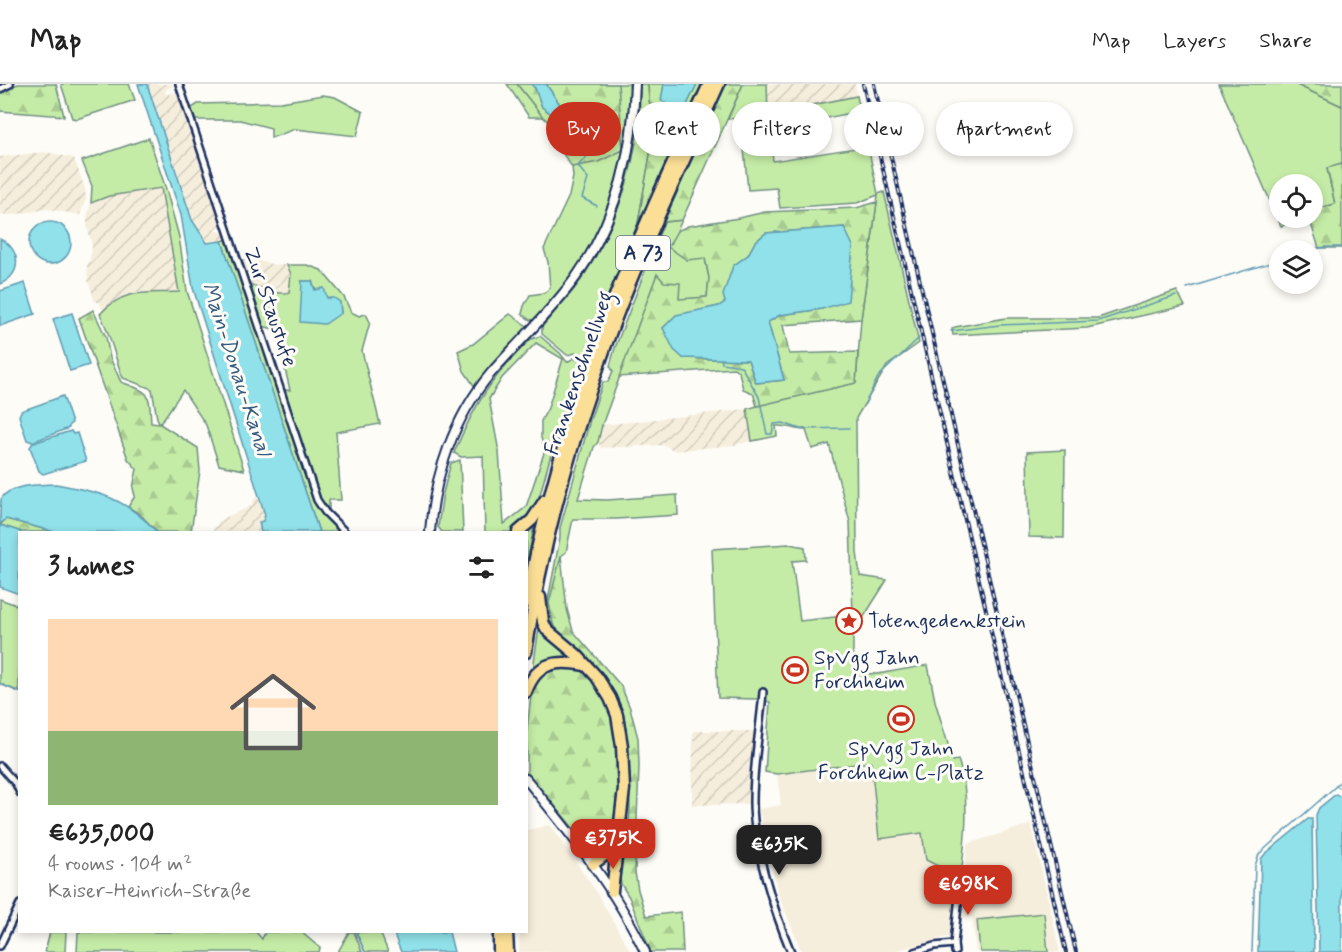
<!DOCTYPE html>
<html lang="en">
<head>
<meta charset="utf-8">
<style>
	:root { --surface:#fff; --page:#f2f2f2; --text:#222; --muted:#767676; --line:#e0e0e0; --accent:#c8321e }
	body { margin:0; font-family:Mynerve,sans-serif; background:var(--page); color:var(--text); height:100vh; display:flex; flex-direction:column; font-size:22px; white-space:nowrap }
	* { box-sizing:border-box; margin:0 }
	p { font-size:20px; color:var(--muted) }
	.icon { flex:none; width:33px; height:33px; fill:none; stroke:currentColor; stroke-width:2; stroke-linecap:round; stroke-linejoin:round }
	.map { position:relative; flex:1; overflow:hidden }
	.drawer { position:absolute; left:18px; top:447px; width:510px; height:402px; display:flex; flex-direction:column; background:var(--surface); border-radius:0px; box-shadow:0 3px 9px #0003 }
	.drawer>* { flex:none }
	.hud { position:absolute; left:546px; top:18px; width:570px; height:54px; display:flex; gap:12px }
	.controls { position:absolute; left:1269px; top:90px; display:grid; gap:12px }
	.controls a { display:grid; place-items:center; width:54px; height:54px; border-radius:50%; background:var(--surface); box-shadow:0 3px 9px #0003; font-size:30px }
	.price { position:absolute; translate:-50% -51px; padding:0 14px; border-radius:12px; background:var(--accent); color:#fff; font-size:20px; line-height:39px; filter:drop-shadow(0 2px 3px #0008) }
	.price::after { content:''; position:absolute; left:50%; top:36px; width:18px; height:14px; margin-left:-9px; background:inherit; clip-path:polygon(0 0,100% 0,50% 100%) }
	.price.current { background:#222; color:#fff }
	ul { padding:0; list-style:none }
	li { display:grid; align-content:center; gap:12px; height:318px; padding:0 30px }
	li span { display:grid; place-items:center; height:186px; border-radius:0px; color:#555 }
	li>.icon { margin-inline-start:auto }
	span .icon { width:108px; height:108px; fill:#fffc; stroke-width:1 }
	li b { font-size:26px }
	h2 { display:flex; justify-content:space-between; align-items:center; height:72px; padding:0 30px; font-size:26px }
	.tag { padding:0 21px; border-radius:27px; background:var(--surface); box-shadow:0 3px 9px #0003; font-size:21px; line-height:54px }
	.tag.current { background:var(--accent); color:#fff }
	header { display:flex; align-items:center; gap:36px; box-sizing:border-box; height:84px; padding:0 30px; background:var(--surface); border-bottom:2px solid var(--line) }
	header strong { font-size:28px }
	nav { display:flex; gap:33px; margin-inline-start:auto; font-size:21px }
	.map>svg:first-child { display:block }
	.built { fill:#f6eedc }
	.industrial { fill:url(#industrial-furrows) }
	.green { fill:#c5eca6; stroke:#708e82; stroke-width:1.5; fill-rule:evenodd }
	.forest { fill:url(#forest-firs); stroke:#708e82; stroke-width:1.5; fill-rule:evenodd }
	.water { fill:#90e1e9; stroke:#619ab1; stroke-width:1.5 }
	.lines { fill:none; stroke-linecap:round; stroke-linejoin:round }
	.stream { stroke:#619ab1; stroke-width:1.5 }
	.street-casing { stroke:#1b2f5e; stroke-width:10 }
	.secondary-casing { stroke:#1b2f5e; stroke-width:12 }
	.highway-casing { stroke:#1b2f5e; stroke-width:15 }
	.street { stroke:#fdfcf7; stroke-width:5 }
	.secondary { stroke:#fdfcf7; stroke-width:8 }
	.highway { stroke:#fbdf96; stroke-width:10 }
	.rail-casing { stroke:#1b2f5e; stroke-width:4 }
	.rail { stroke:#fdfcf7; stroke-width:1.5; stroke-dasharray:4.5; stroke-linecap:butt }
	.labels { text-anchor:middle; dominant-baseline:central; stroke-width:6; stroke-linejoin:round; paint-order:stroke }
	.shield { fill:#fdfcf7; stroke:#5f6c8c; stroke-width:1.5 }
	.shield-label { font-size:20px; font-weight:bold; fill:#1b2f5e }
	.street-label { font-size:21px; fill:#1b2f5e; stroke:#fdfcf7 }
	.poi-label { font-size:21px; fill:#1b2f5e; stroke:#fdfcf7; text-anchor:start }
	.water-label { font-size:22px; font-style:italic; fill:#385c81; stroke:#fdfcf7 }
</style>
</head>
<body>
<header>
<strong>Map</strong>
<nav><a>Map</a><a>Layers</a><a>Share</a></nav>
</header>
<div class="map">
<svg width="1342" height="868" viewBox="0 0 1342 868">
	<defs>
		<pattern id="industrial-furrows" width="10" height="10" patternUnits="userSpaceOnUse" patternTransform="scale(1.5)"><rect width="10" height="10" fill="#f6eedc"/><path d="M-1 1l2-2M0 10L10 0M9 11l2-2" fill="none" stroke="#d2ccbf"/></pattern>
		<pattern id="forest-firs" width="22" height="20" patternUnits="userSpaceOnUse" patternTransform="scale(1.5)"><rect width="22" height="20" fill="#c5eca6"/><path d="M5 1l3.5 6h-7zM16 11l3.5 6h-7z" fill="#a9cb91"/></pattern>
	</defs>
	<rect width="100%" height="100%" fill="#fdfcf7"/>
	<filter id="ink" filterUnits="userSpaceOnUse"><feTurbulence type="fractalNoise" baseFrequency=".0167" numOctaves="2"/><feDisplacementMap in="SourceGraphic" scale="12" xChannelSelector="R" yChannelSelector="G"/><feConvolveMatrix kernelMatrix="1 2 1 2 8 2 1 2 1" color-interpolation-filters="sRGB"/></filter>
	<g filter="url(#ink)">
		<g class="built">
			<polygon points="871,678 879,755 922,749 926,776 940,783 943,805 958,803 951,852 890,868 802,868 778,810 759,725 781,721 777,690"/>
			<polygon points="1031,740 1060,868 976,868 972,833 962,834 967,760"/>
			<polygon points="550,741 595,806 631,868 519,868 520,848 526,848 527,746"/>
		</g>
		<g class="industrial">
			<polygon points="147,0 176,0 165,6 166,10 174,9 180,12 222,135 219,144 216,144 215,147 223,148 228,155 217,159 207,159 192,136"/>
			<polygon points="767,0 855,0 857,12 768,30"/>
			<polygon points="45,68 74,74 85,105 86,115 80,131 47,125 12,131 0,130 0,73"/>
			<polygon points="161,104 179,208 138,208 116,215 103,227 99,218 95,218 88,197 87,182 91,171 92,161 87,142 87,132 91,119 109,112"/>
			<polygon points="239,174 251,175 276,181 287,181 291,190 289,209 278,210 248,200"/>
			<polygon points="747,325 752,357 734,361 675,367 664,361 601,364 598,358 602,341"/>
			<polygon points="259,413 265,432 263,437 259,439 261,448 212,448 220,436 251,422 255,414"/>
			<polygon points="693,647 755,647 748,720 692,721"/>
		</g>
		<g class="green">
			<polygon points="61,0 129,0 135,16 77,35 72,34"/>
			<polygon points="507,0 517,0 543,33 529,33"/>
			<path d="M522 0H629C631 19 628 36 625 55 614 122 585 189 534 236H530L522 230 524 222 530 211 544 209 550 204 548 178 544 165 569 112 573 93 572 83 575 82 567 61Z"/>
			<path d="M640 0H648L649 16 655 43 638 139 585 271 576 269 567 271 542 250V243C555 227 571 211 583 193 620 137 642 68 640 0Z"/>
			<path d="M743 0H767L768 30 857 12 860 27 770 46 773 77 868 62 878 110 884 108 919 259 887 282 856 334 857 468 860 492 887 496 853 550V589L878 590 928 581 935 617 953 677 958 676C972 713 964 763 960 802L958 803 943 805 940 783 926 776 922 749 879 755 871 678 777 690 765 688 770 618 757 615 718 614 712 465 789 460 805 463 806 476 792 477 800 537 853 531 850 438 829 360 812 365 806 346C795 346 787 341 776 342L777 352 752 357 747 325 767 319 856 299 861 235 878 111 857 119 780 124 777 104 748 106 741 34 728 35Z"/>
			<polygon points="1219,0 1295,0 1342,22 1342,80 1327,85 1335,120 1313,126 1312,100 1280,100 1280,134 1309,134 1281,142"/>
			<polygon points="323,11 335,13 363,28 357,52 295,45 271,54 271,44 240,36 193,36 190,25 198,20 281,18"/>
			<path d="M149 54 166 105 179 153 187 207 244 386 219 381 206 341 183 306 160 340 157 334 152 305 123 294C114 272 111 251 100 230 125 203 147 210 179 208L161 104 109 112 91 119 92 102 82 77Z"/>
			<path d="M682 136 677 147 705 174 709 194 707 213 679 216 657 191 602 341 598 358 594 363 578 415 607 416 677 411 678 431 616 435H573L566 468 561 472 566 557C554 549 548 541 546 526L560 454V444L590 336 603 298H608L613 287 610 282 615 264 664 138Z"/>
			<polygon points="228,155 311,408 316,419 340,446 332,448 319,448 222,157"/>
			<path d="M287 181H307L321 186 344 213 351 228 359 232 366 230 370 238 362 267 380 340 336 348 341 416H329V426H327L319 414 283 306H290L279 259 285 258 286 248 262 242 248 200 278 209H289L291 190ZM302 197H312C316 210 327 214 340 218L341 229Z"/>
			<polygon points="1177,207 1185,222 1087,244 953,251 952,245 955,243 1006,234 1098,234"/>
			<polygon points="510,230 527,242 524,248 475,303 464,287 458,267 473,260"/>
			<path d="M540 252 560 269 567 278 574 274 581 278 556 352 536 425 514 448H485L483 372 461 373 454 369C475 319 492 293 531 255ZM536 259 563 275 548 324 541 337V354L545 366 526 423 504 440 499 368 489 315 502 294Z"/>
			<polygon points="1065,366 1064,454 1029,453 1027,368"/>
			<polygon points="460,376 463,448 442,448 438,443 443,409 451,379"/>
			<polygon points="535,437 527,481 526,448 524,448"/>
			<polygon points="0,515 19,522 19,608 0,600"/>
			<polygon points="540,537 578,574 542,580 533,585"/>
			<polygon points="1044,829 1048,868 980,868 977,836"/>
			<polygon points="50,848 66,848 65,868 45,868"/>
			<polygon points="78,848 256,848 262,855 265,848 301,848 320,864 319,868 77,868"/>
			<polygon points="349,848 354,848 362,868 338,868"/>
			<polygon points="356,848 380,848 388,868 365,868"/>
		</g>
		<g class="forest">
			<polygon points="18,0 56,0 64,32 0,27 0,7"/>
			<polygon points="517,0 531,0 535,4 542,23 558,35 576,62 578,51 566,40 559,19 546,0 618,0 623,66 598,78 572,83 561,67 554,43 543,33"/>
			<polygon points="648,0 664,0 662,16 682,31 697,0 702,0 638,139 655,43 649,16"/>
			<polygon points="725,0 743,0 682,136 664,138"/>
			<polygon points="1295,0 1342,0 1342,22 1299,2"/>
			<polygon points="1342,80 1342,164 1319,164 1309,134 1312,134 1313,126 1335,120 1327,84"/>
			<path d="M877 118 861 235 783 241 789 270 858 268 856 299 757 322 753 309 743 305 739 288 734 284 619 293 657 190 664 198 680 199 679 215 707 213 709 194 705 174 687 176 668 163 677 147 688 142 739 134 765 128 856 124ZM844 143 822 225 780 231 768 238 784 296 756 299 748 276 683 274 663 244 676 232 719 222 725 218 733 182 748 171 755 158 766 149Z"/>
			<path d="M93 226 106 253 110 274 121 298C151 309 149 307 151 339L160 340 198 364 200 387 191 448H157L140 430 128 423 135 412 133 404 137 385 128 375 79 234Z"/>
			<polygon points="6,435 55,448 22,448 0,441"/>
			<polygon points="561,472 567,525 573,547 621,602 630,624 638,654 639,682 635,788 638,806 646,832 681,828 683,868 651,868 629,813 621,800 619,789 626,765 630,727 629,672 623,632 610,603 590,576 566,557 553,540 549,519"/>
			<path d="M562 581C572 583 581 584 588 590 621 619 622 686 617 725 616 734 616 744 613 753 611 758 606 763 603 768H596L588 762 527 688V646L532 603 544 587Z"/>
		</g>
		<g class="water">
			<polygon points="138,0 147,0 192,136 207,159 222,157 319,448 261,448 259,438 263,437 265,431 193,204 181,131"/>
			<polygon points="531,0 546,0 559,19 566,40 578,51 584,64 576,62 558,35 542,23 535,4"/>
			<polygon points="664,0 697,0 682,31 661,16"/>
			<circle cx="50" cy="159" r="21"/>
			<polygon points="844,143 853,162 848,217 822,225 780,231 768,238 784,296 756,299 748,276 683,274 674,266 663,244 676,231 719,222 725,218 723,211 733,182 748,171 755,158 766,149"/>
			<path d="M0 155C21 164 23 191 0 200Z"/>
			<polygon points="302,197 312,197 315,206 324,204 327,214 334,214 340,218 341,229 325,240 300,238"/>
			<polygon points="25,199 35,230 0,242 0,207"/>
			<polygon points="72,229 89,281 70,287 53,235"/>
			<polygon points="63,312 72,339 69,341 69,344 32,358 27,356 19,332 21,327"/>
			<polygon points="71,347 73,350 77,349 86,377 43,390 39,387 30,363 33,359"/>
			<path d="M56 400C101 408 125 414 157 448H55L6 435 0 440C0 433 0 422 1 415 9 400 41 401 56 400Z"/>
			<polygon points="0,441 22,448 20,448 19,510 0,503"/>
			<polygon points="1336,710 1342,714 1342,868 1319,868 1316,731 1319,724"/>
			<polygon points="1308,735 1312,735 1314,868 1258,868 1261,775 1265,770"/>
			<polygon points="393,848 449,848 454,868 401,868"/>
		</g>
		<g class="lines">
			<g class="stream">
				<polyline points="584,64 588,71 578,82 588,95 582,114 597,122"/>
				<polyline points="1308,166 1325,163 1342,163"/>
				<polyline points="1187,204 1280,176"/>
				<polyline points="951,247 1000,241 1098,237 1176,212"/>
				<polyline points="721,275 722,279 741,282 759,313 767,350 772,350 774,340 783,339 800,345 849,344"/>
				<polyline points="865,320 878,293 919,254"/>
				<polyline points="0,600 20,608"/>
				<polyline points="1336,701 1342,696"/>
				<polyline points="356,848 365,868"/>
				<polyline points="1252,868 1255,782 1259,770 1336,702 1342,705"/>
			</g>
			<defs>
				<g id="street">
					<polyline points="179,0 317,416 325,428 345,448"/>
					<polyline points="0,5 10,0"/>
					<path d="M763 608C760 645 753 681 753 718 753 762 774 827 791 868"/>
					<polyline points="0,682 16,700 20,709"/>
					<polyline points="0,862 20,820"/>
					<polyline points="915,868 934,862 954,860"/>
					<polyline points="955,868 954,860 960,802"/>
				</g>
				<g id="secondary">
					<path d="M430 448C434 392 454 333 491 289 519 257 551 228 576 193 616 136 633 69 635 0"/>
					<path d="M526 695C571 750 615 804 645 868"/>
				</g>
				<g id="highway">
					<polyline points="518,448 532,436 545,416"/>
					<polyline points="540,513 543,538 547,546 577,571 597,593 610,614 617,631 622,662 624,705 612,807"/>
					<path d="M526 518C546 414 576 310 615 212 644 140 677 70 709 0"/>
					<path d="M526 568C540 474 565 380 596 290 629 190 676 95 719 0"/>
					<path d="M526 608C537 577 557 576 585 581"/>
					<polyline points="593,780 608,769 616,757"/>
					<polyline points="499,848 499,868"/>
					<polyline points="507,848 508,868"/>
				</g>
			</defs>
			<use href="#street" class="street-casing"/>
			<use href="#secondary" class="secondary-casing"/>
			<use href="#highway" class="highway-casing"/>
			<use href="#street" class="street"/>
			<use href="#secondary" class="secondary"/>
			<use href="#highway" class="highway"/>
			<defs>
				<g id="rail">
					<polyline points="863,0 1066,868"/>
					<polyline points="874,0 1076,868"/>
				</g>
			</defs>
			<use href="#rail" class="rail-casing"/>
			<use href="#rail" class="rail"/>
		</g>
	</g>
	<defs>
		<symbol id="sight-ring" viewBox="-11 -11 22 22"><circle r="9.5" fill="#fdfcf7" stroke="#c8321e" stroke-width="1.5"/><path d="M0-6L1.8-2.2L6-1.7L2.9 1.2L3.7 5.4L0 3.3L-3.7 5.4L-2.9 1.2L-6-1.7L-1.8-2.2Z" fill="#c8321e"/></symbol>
		<symbol id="stadium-ring" viewBox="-11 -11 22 22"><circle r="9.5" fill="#fdfcf7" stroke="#c8321e" stroke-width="1.5"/><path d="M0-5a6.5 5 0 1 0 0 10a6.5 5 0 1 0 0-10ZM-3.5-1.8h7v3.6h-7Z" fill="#c8321e"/></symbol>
	</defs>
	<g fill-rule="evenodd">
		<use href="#sight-ring" x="834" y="522" width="30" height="30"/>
		<use href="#stadium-ring" x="780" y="571" width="30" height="30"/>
		<use href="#stadium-ring" x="886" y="620" width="30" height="30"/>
	</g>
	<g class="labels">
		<rect class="shield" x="616" y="152" width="54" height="34" rx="4.5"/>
		<g class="shield-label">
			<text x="643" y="169">A 73</text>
		</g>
		<g class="street-label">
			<text transform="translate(270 223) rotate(71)">Zur Staustufe</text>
			<text transform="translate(579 289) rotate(-71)">Frankenschnellweg</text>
		</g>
		<g class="poi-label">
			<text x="868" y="537">Totengedenkstein</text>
			<text x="814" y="574">SpVgg Jahn<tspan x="814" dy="24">Forchheim</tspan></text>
			<text x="901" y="665" text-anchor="middle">SpVgg Jahn<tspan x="901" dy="24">Forchheim C-Platz</tspan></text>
		</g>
		<g class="water-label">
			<text transform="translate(236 285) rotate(72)">Main-Donau-Kanal</text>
		</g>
	</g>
</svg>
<div class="controls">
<a><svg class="icon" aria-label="locate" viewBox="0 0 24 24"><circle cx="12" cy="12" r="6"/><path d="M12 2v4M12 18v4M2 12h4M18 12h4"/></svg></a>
<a><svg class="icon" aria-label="layers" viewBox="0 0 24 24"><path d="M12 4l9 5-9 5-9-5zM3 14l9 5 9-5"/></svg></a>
</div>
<b class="price" style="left:613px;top:786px">€375K</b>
<b class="price current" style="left:779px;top:792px">€635K</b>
<b class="price" style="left:968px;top:832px">€698K</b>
<div class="hud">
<a class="tag current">Buy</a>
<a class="tag">Rent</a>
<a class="tag">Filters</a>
<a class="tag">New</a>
<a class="tag">Apartment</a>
</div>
<section class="drawer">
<h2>3 homes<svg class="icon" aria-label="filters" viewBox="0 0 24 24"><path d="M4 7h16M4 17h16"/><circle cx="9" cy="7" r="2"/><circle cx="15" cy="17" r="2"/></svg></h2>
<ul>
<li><span style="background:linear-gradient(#ffd9b3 60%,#8fb573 0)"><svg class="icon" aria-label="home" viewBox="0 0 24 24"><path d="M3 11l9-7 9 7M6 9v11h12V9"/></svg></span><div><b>€635,000</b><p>4 rooms · 104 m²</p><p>Kaiser-Heinrich-Straße</p></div></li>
</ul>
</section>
</div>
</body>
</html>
